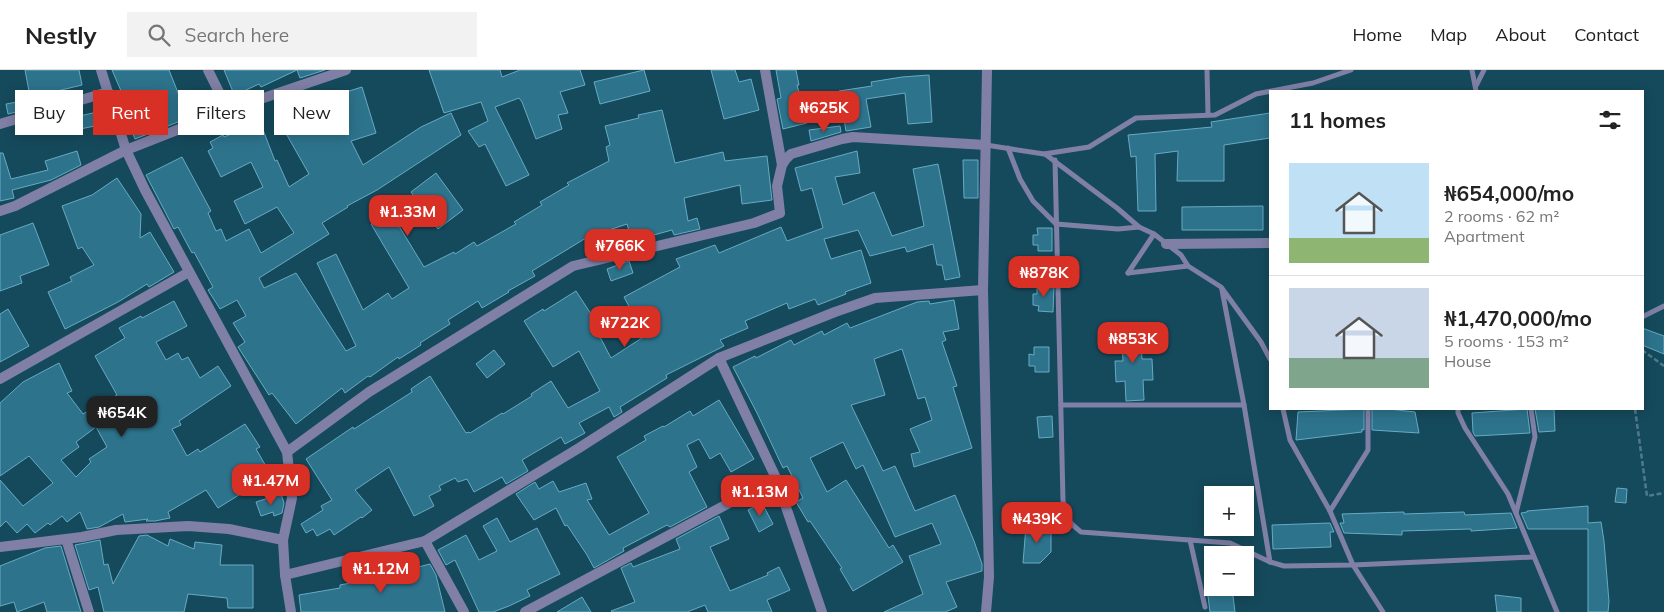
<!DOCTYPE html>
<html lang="en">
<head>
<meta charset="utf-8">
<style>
	:root { --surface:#fff; --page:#f2f2f2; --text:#222; --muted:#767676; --line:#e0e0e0; --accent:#d93025 }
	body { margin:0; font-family:Mulish,sans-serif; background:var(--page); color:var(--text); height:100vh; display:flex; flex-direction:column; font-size:19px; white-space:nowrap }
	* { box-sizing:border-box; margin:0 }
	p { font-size:16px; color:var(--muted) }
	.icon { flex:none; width:28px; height:28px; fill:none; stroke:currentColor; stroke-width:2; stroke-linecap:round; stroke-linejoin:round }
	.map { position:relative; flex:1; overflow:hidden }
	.drawer { position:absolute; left:1269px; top:20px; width:375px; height:320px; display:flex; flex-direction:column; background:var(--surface); border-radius:0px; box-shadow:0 2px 12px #0003 }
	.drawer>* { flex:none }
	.hud { position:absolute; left:15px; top:20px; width:475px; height:45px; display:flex; gap:10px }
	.buttons { position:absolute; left:1204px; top:416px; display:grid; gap:10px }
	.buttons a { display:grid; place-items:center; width:50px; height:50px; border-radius:0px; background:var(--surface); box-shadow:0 2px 12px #0003; font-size:25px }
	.price { position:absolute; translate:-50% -42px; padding:0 11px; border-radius:10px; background:var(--accent); color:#fff; font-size:16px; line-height:32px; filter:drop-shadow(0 1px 2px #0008) }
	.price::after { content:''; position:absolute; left:50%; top:30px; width:15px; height:11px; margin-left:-8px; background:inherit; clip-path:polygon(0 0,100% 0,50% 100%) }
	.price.selected { background:#222; color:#fff }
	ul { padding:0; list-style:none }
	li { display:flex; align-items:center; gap:15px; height:125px; padding:0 20px }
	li+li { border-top:1px solid var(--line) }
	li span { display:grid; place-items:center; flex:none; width:140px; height:100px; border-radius:0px; color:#555 }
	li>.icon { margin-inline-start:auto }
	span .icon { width:60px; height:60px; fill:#fffc; stroke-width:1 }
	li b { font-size:21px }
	h2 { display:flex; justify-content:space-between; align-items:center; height:60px; padding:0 20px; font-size:21px }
	.tag { padding:0 18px; border-radius:0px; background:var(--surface); box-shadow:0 2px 12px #0003; font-size:18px; line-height:45px }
	.tag.selected { background:var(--accent); color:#fff }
	header { display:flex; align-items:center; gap:30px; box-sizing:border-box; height:70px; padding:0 25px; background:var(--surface); border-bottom:1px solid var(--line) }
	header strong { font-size:24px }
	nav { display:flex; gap:28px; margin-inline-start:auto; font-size:18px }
	.search { width:350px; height:45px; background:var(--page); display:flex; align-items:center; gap:12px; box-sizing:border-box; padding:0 18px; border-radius:0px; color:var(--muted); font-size:19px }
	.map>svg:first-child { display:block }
	.building { fill:#2d738c; stroke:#68aac4; fill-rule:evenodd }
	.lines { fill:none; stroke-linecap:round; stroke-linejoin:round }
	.path { stroke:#4e7b8c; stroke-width:2.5; stroke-dasharray:5 2.5; stroke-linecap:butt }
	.lane { stroke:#8080a7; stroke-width:5 }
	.street { stroke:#8080a7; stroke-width:10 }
</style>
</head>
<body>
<header>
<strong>Nestly</strong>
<div class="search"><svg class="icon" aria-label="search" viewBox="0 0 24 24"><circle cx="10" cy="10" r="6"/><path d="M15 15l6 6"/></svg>Search here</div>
<nav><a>Home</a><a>Map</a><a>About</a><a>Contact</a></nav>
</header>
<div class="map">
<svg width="1664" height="542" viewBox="0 0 1664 542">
	<rect width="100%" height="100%" fill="#154a5c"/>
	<g class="building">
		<polygon points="25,0 79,0 82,15 53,22 55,31 32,37"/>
		<polygon points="112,0 169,0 188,48 135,69 129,54 134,51"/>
		<polygon points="224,0 325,0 300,8 297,0 261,17 259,14 246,20 248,24 236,29"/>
		<polygon points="429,0 500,0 502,7 520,0 580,0 585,15 560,22 568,43 558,45 562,59 536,69 522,32 519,28 495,37 529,105 506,116 485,74 479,77 468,61 488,51 481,32 444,43"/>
		<polygon points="644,0 650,21 600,34 594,12"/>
		<polygon points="711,0 735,0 739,12 751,9 759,40 724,49"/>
		<polygon points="776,0 796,0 799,15 797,15 807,53 783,59 777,29 781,28"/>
		<polygon points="929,5 932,52 908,54 905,23 866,29 871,57 846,61 839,21 872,16 871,12 902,7"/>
		<polygon points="362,17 376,63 351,71 363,95 421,57 451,43 461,65 377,120 347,136 348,137 322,153 329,164 259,208 264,218 296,203 346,281 356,276 317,193 336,184 363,240 388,223 392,229 409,218 371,154 391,143 424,197 454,182 455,184 474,172 477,176 516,154 514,152 542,135 540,132 569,115 567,113 609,91 606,77 610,75 605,56 639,48 638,45 662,40 675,93 723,82 725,91 767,86 772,130 742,134 740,115 684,128 688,151 697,148 700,159 674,165 672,160 632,171 627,154 600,163 599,160 532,201 535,206 508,221 509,222 482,238 478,231 448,250 450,254 420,273 421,275 399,289 398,287 370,307 368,306 345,323 342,318 296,354 272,323 269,325 238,277 245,272 233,253 246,246 237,230 220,239 208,220 213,217 194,182 192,183 178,157 174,159 146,105 182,87 211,141 208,143 216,161 221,159 226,171 249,159 261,183 294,163 277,137 245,154 234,131 263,117 251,92 221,107 208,81 213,78 210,72 223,65 224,67 260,52 275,91 277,90 289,117 309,104 275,44"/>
		<polygon points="17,32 20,41 8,44 6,34"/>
		<polygon points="97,42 100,55 70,61 67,49"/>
		<polygon points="1270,43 1270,68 1224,75 1224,111 1177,111 1178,81 1155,84 1156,141 1138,141 1136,86 1131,87 1128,65 1212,57 1211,52"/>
		<polygon points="840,56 841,62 811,71 809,60"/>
		<polygon points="77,81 81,95 51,110 12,120 14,128 0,131 0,83 3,83 11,109 48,100 45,91"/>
		<polygon points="857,81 860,103 835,107 843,135 874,122 892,166 924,156 913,99 938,94 960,207 945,210 942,195 937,195 933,174 907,182 905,177 870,186 858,160 824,169 831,189 861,180 871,213 845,222 846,224 818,235 815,229 789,239 787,233 745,251 748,258 720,270 724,276 666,305 667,308 620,337 622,342 614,347 609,337 579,353 585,363 565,374 561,367 522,390 528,401 506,414 502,407 474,422 467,409 458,412 455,408 439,416 441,420 429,426 434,436 414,446 389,397 355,420 372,440 362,448 361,447 334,465 330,459 317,466 313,459 306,463 301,454 323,440 321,436 332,430 306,389 353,357 354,359 412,322 411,319 430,306 466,363 469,362 470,363 502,343 503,344 532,326 531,324 551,311 568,338 600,321 579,281 553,297 524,251 543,239 544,241 576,221 604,264 600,267 611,288 645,266 624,227 680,197 676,189 715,175 719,183 781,157 787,171 823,158 812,118 801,121 795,98"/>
		<polygon points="963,90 978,90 978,128 964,128"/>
		<polygon points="436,103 463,140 438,159 411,122"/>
		<polygon points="117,108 141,144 140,168 150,162 174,202 149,217 147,214 118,232 65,259 48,222 72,211 70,207 94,195 82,177 78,179 62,136 92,125"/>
		<polygon points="1263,136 1263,160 1182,160 1182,137"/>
		<polygon points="33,153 49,195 20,206 22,213 0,221 0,165"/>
		<polygon points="1037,158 1052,158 1052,181 1038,181 1038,175 1033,175 1033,165 1038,165"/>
		<polygon points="629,191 633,203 611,211 607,199"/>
		<polygon points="1037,215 1054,215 1053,242 1038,241 1039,236 1033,235 1033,224 1037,224"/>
		<polygon points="954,230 959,259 943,262 946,270 942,272 957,316 953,317 972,378 914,397 911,384 920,382 910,359 932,350 925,327 918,329 902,279 874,289 885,325 851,335 883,401 895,396 915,441 955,425 974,471 982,494 982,501 946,512 957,537 945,542 884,542 923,524 909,486 941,474 932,453 895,467 863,395 856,399 843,372 810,388 827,422 846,410 889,478 893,475 903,492 853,521 840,499 842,498 810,451 808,452 796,432 803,428 787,396 783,398 757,343 733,297 755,286 756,288 791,270 794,275 822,261 824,265 847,253 850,258 917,232 929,231 930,234"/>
		<path d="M174 231 187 256 156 272 166 290 178 283 182 290 188 287 200 308 218 296 231 316 179 351 181 355 172 359 187 386 198 379 200 382 245 354 260 377 256 379 271 405 218 438 206 420 168 442 170 448 155 451H146L148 449 125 452 123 444 99 457 87 459 80 442 67 452 62 446 50 455 48 453 35 463 27 454 17 463 6 451 0 457V410L23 436 53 413 29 386 0 406V333L23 312 59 293 72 321 67 323 83 344 117 325 95 286 125 268 119 258 141 246 142 248ZM96 357 107 377 89 389 91 392 76 407 61 390 79 377 76 372Z"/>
		<polygon points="8,239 29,276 0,292 0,244"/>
		<polygon points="1140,255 1142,289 1152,289 1153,310 1143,310 1144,330 1126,331 1125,311 1116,312 1115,291 1123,291 1121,256"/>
		<polygon points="1642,258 1664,266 1664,284 1642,275"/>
		<polygon points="1034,277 1049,277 1049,302 1035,302 1035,296 1029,296 1029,284 1034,285"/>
		<polygon points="494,280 505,294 487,308 476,294"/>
		<polygon points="719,330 754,389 731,402 720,383 710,389 699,369 687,375 697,397 689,402 707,437 670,457 667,455 623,478 624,481 594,498 587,485 567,455 565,456 556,438 534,450 516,424 535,412 539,419 553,411 559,422 586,413 592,429 587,430 609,465 649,443 617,387 646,370 644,366 663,356 664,357 690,341 693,346"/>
		<polygon points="1364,339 1364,360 1362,359 1362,362 1296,370 1298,342"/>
		<polygon points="1372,339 1388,339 1415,342 1419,363 1372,360"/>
		<polygon points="1527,339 1530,363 1475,366 1473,362 1472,343"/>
		<polygon points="1535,339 1554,339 1555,361 1539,362"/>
		<polygon points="1052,346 1053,367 1039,368 1037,347"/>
		<polygon points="1617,418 1627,419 1626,433 1615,432"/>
		<polygon points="281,424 284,433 282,443 274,446 273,442 261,446 256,432"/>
		<polygon points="762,433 773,454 759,462 748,440"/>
		<polygon points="1588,436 1588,453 1601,452 1604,471 1609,532 1608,542 1588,542 1588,459 1528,459 1521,443 1527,442 1527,441"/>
		<polygon points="1404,442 1404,444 1464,442 1465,445 1511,443 1517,458 1471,461 1471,459 1402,461 1402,465 1344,463 1340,453 1344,453 1342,444"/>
		<polygon points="719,446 729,469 710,477 730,521 768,505 767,503 779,497 790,520 767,530 772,542 708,542 705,535 687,542 612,542 611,541 635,532 621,498 631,493 633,497 680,479 676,469"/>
		<polygon points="497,448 510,472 537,458 560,504 527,520 530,526 509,536 493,542 479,542 455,490 446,495 438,480 466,465 479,490 497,481 483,456"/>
		<polygon points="1330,453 1334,462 1330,462 1331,477 1273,479 1272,455"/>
		<polygon points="1051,455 1051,482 1040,493 1023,493 1026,456"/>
		<polygon points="147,465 168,476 170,469 194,479 195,472 222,475 220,495 253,495 253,538 228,538 227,528 188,524 184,542 104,542 98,517 89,520 75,475 100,470 104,495 108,494 113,514 139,466"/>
		<polygon points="61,476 81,542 47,542 44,532 17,542 14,532 0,536 0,496 45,478"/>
		<polygon points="430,494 436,505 445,542 301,542 299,525 340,518 340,515 371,509 370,505 393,501 394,503"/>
		<polygon points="1207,518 1232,518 1235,542 1210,542"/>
		<polygon points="1495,525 1521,528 1521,542 1497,542"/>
		<polygon points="582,527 591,542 557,542"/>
	</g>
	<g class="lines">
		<g class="path">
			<polyline points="1642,280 1664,296"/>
			<polyline points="1635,339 1647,426 1664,423"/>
		</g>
		<g class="lane">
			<polyline points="1207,0 1208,45"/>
			<polyline points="1472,0 1476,21"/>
			<polyline points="1476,16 1484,0"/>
			<polyline points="986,75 1044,84 1089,77 1136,48 1215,45 1256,24 1313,13 1351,0"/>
			<polyline points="1008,78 1020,109 1033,131 1056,154 1118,159 1139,157"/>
			<polyline points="1045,84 1117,138 1139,157 1154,164 1181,185 1188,196 1221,217 1261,272 1270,289"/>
			<path d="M1055 90 1063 430C1065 447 1067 451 1081 462L1230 473 1270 492 1284 496 1353 495 1533 487"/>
			<polyline points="1128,203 1188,196"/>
			<polyline points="1128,203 1154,164"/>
			<polyline points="1222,220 1244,335 1270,492"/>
			<polyline points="1642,247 1664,236"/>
			<polyline points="1061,335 1244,335"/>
			<polyline points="1283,339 1290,370 1330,441 1353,495 1383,542"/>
			<polyline points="1458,339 1458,343 1465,358 1508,424 1557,542"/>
			<polyline points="1330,441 1368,380 1368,339"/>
			<polyline points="1516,443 1535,367 1531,339"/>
			<polyline points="1190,470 1205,537"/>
		</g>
		<g class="street">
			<polyline points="101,0 126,80 145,120 287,382 292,428 283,470 285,505 291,542"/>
			<polyline points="208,0 228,40"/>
			<polyline points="765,0 782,95"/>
			<polyline points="0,54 108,22"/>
			<polyline points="0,141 15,136 126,80 228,40 346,0"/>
			<polyline points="1166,174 1270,173"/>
			<polyline points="719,288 776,408 822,542"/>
			<polyline points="0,309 189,202"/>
			<polyline points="287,382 369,322 573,196 754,153 780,143 777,116 782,95 786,89 791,84 842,69 853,67 986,75"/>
			<polyline points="66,469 89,542"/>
			<polyline points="425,471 464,542"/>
			<polyline points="0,477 82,467 116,460 188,456 229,459 283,470"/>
			<polyline points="285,505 425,471 579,378 719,288 835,242 875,228 983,220"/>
			<polyline points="525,542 776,408"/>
			<polyline points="986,542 989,507 983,220 987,0"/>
		</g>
	</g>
</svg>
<div class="buttons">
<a>+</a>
<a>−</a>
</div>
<b class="price" style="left:824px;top:63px">₦625K</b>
<b class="price" style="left:408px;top:167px">₦1.33M</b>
<b class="price" style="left:620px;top:201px">₦766K</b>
<b class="price" style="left:1044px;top:228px">₦878K</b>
<b class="price" style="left:625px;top:278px">₦722K</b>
<b class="price" style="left:1133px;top:294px">₦853K</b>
<b class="price selected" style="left:122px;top:368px">₦654K</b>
<b class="price" style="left:271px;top:436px">₦1.47M</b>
<b class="price" style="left:760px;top:447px">₦1.13M</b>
<b class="price" style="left:1037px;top:474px">₦439K</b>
<b class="price" style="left:381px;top:524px">₦1.12M</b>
<div class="hud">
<a class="tag">Buy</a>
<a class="tag selected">Rent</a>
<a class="tag">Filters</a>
<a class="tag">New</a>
</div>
<section class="drawer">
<h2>11 homes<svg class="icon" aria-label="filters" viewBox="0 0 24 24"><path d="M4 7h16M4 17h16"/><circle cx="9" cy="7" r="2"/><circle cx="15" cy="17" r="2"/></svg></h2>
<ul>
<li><span style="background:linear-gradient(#bfe0f5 75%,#8fb573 0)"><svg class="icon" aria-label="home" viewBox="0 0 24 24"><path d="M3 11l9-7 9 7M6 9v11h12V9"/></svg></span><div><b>₦654,000/mo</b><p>2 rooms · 62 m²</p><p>Apartment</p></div></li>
<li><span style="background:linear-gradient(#c9d6e8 70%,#7fa58c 0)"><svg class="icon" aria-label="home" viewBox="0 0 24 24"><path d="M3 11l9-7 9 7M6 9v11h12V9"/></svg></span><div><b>₦1,470,000/mo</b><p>5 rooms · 153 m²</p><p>House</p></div></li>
</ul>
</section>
</div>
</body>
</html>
